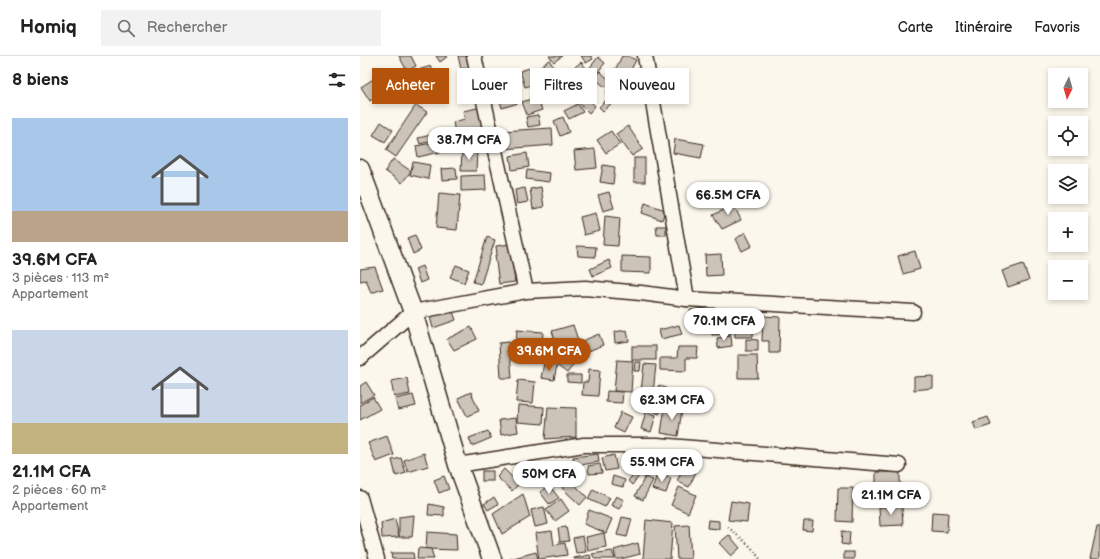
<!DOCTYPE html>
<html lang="fr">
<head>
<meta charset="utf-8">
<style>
	:root { --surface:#fff; --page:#f2f2f2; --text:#222; --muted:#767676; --line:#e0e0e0; --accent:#b45309 }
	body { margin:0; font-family:"Balsamiq Sans",sans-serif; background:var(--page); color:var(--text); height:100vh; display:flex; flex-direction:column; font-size:15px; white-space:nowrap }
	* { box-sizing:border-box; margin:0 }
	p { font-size:13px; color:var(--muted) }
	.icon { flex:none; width:22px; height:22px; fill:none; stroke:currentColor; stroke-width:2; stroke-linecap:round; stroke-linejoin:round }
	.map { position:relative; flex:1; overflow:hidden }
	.side { display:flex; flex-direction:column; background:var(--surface); width:360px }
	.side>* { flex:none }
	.top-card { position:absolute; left:12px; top:12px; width:380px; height:36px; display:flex; gap:8px }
	.needle { width:26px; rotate:185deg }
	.fabs { position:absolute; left:688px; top:12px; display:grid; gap:8px }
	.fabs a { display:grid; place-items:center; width:40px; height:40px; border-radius:0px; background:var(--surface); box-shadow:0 2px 6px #0003; font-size:20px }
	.price { position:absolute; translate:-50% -34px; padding:0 9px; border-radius:14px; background:#fff; color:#222; font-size:13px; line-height:26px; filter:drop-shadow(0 1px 2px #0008) }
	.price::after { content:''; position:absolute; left:50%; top:24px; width:12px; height:9px; margin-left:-6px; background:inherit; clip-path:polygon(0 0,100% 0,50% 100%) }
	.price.on { background:var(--accent); color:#fff }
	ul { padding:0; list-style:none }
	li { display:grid; align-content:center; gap:8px; height:212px; padding:0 12px }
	li span { display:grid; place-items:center; height:124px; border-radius:0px; color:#555 }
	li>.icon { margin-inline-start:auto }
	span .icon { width:72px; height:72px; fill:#fffc; stroke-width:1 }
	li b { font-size:17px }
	h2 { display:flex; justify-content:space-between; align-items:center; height:48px; padding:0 12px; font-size:17px }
	.tag { padding:0 14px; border-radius:0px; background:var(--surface); box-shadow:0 2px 6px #0003; font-size:14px; line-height:36px }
	.tag.on { background:var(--accent); color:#fff }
	header { display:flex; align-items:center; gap:24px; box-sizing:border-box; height:56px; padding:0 20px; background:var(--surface); border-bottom:1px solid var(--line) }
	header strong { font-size:19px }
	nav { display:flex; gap:22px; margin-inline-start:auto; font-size:14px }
	.search { width:280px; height:36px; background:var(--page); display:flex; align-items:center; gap:10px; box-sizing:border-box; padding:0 14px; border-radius:0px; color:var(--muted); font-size:15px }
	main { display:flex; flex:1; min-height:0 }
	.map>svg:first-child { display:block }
	.building { fill:#ccc4b9; stroke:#3b2a1e }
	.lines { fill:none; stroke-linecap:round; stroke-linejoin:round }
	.minor-casing { stroke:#3b2a1e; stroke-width:17 }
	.tertiary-casing { stroke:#3b2a1e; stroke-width:21 }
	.path { stroke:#3b2a1e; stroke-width:2.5; stroke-dasharray:1 3; stroke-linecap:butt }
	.minor { stroke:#fbf7ec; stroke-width:14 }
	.tertiary { stroke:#fbf7ec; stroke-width:18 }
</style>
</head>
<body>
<header>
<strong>Homiq</strong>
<div class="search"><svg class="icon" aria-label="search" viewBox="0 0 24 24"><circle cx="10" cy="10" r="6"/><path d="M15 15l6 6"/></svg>Rechercher</div>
<nav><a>Carte</a><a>Itinéraire</a><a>Favoris</a></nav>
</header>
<main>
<section class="side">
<h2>8 biens<svg class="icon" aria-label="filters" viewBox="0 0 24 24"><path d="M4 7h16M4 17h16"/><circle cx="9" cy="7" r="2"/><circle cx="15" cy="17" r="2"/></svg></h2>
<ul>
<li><span style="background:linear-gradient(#a9c7e8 75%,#b9a48a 0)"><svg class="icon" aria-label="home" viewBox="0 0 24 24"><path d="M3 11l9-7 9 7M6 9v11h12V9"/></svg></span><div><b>39.6M CFA</b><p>3 pièces · 113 m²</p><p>Appartement</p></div></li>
<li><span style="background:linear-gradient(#c9d6e8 75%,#c2b280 0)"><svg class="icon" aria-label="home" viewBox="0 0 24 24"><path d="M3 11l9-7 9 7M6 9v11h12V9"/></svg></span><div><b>21.1M CFA</b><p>2 pièces · 60 m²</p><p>Appartement</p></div></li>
</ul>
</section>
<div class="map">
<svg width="740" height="503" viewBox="0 0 740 503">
	<rect width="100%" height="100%" fill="#fbf7ec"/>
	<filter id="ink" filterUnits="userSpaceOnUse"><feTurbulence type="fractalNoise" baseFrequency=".025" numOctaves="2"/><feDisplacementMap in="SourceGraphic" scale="8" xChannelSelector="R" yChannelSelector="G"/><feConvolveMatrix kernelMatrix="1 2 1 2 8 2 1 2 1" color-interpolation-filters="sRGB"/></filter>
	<g filter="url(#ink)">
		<g class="building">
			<polygon points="39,0 51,0 56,10 47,15"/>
			<polygon points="76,0 88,0 80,6"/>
			<polygon points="98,0 110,0 112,11 101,13"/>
			<polygon points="189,0 202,0 194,6"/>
			<polygon points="221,0 231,0 233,3 226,7"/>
			<polygon points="262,0 268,0 276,4 263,29 251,22"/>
			<polygon points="238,1 245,7 233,22 226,17"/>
			<polygon points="189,4 194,11 181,21 176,14"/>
			<polygon points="221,6 226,12 214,22 209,16"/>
			<polygon points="71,10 75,23 60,28 55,15"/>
			<polygon points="170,12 175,28 165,31 160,15"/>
			<polygon points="198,15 202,24 195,26 192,17"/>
			<polygon points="240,15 251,26 245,31 234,22"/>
			<polygon points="46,18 55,30 41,40 32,27"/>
			<polygon points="18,20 27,34 10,45 1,31"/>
			<polygon points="190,27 192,33 175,36 174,30"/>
			<polygon points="252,28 261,33 254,42 246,36"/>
			<polygon points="214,29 235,50 229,57 207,35"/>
			<polygon points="154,34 158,47 142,52 138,38"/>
			<polygon points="177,41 182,54 167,59 162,46"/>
			<polygon points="248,42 252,47 243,55 239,51"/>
			<polygon points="218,48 223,56 209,63 204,55"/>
			<polygon points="56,49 67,56 36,101 26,94"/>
			<polygon points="122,51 126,71 95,77 93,66 105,63 103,55"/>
			<polygon points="178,59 180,69 168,71 166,61"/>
			<polygon points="203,61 209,76 200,80 194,65"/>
			<polygon points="21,66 33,74 25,86 13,79"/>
			<polygon points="268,70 283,93 272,100 256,78"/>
			<polygon points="192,72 193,89 143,93 142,75"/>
			<polygon points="251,75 260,88 246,97 237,84"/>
			<polygon points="84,76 85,81 60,88 58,82"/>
			<polygon points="315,83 344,88 341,102 313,97"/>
			<polygon points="83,85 85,95 58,101 56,90"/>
			<polygon points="235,93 237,112 216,114 214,95"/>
			<polygon points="102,94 117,95 116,115 101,115"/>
			<polygon points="167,97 169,111 152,114 150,100"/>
			<rect x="274" y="102" width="11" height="24"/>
			<polygon points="33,103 51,115 42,127 25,115"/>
			<polygon points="53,106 70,109 68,123 50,119"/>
			<polygon points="243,109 255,111 253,128 240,126"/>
			<polygon points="96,112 97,123 82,124 81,113"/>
			<polygon points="167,114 190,117 189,126 166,123"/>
			<polygon points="125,119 126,134 101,135 101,120"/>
			<polygon points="181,131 184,151 173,153 170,133"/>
			<polygon points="165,132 168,146 157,148 155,134"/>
			<polygon points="249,136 254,152 243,155 238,139"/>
			<polygon points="79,137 100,139 97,174 76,172"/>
			<polygon points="372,145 381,164 362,173 353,159 370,151 368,146"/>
			<polygon points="285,147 305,154 302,164 282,157"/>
			<polygon points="236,157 240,175 224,179 220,161"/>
			<polygon points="245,160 260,162 258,190 243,189"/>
			<polygon points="296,170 306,170 306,179 297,179"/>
			<polygon points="385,176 392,190 382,195 376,183"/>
			<polygon points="55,179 61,194 53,198 47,182"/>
			<polygon points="127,181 135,184 121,228 113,226"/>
			<polygon points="150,188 155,226 139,228 135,199 137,199 136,190"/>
			<polygon points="217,190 236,191 235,201 218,200"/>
			<polygon points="555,195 560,213 543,218 538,200"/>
			<polygon points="361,198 362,219 346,220 345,199"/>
			<polygon points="262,200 291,201 291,217 262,216"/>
			<polygon points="249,204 252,212 233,220 230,213"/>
			<polygon points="663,208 669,224 648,231 642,215"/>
			<polygon points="96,209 109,214 104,227 90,221"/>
			<polygon points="62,210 67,224 60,227 55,213"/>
			<polygon points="15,211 23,233 11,237 6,224 0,225 0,213"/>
			<polygon points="345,252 349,272 333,274 330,254"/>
			<polygon points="92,253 96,264 73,272 70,261"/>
			<polygon points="369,256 371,278 352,279 350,257"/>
			<polygon points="375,259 394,259 393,281 375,281"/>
			<polygon points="403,260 420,261 419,297 409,297 409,285 402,285"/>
			<polygon points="213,269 218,284 197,290 192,275"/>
			<polygon points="319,269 322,278 301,283 299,274"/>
			<polygon points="111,271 117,283 94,294 87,283"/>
			<polygon points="157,274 183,276 181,301 155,298"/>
			<polygon points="267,274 269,285 255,287 254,276"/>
			<polygon points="239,278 243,289 214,301 210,290"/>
			<polygon points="371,280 372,290 358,292 357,282"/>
			<polygon points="386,283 398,284 398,295 386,295"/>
			<polygon points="149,286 152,322 141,322 139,287"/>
			<rect x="272" y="290" width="24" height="14"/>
			<polygon points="318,291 338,291 337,302 326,302 326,315 300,314 300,302 317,302"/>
			<polygon points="378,299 397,299 398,322 378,322"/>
			<polygon points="205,302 214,308 207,317 198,310"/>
			<polygon points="257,304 273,305 271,336 254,335"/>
			<polygon points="275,306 281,306 280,315 274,315"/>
			<polygon points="184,307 197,309 194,324 181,322"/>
			<polygon points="284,308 296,309 293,337 281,336"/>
			<polygon points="229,313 240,314 238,340 222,339 223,326 228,326"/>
			<polygon points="207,319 221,319 221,327 207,326"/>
			<polygon points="573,320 573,332 554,334 554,321"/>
			<polygon points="47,322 50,338 34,341 31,325"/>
			<polygon points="158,324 175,326 173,347 156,346"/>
			<polygon points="6,326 14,339 0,347 0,330"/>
			<polygon points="299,329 311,335 299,358 287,352"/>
			<polygon points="247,335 263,336 262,347 246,346"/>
			<polygon points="111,336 119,355 107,360 98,342"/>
			<polygon points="53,339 56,350 38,354 35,343"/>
			<polygon points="13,341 20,353 0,364 0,349"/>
			<polygon points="158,349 184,351 183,368 157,366"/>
			<polygon points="188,351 216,352 216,381 185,383"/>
			<polygon points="305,351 322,353 318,380 301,377"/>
			<polygon points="261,356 272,361 264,377 254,372"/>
			<polygon points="286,356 296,359 291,376 281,373"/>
			<polygon points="628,361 631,369 616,374 613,366"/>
			<polygon points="156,362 158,376 141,379 139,364"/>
			<polygon points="128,375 131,382 112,390 109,382"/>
			<polygon points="27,380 34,399 16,406 8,387"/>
			<polygon points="64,397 68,410 48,416 44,404"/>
			<polygon points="278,397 279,405 266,407 265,399"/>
			<polygon points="238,398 239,406 214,410 213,401"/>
			<polygon points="254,399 257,413 245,415 242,402"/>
			<polygon points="330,399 341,405 329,431 317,425"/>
			<polygon points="41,402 46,417 36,420 32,404"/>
			<polygon points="203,405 213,415 204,424 194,415"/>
			<polygon points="240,408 242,417 229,418 228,410"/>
			<polygon points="184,409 186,423 169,426 166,412"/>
			<polygon points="279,411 284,414 272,429 268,425"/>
			<polygon points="144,413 159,428 152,435 137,421"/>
			<rect x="122" y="415" width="11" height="10"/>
			<polygon points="298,416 311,422 306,437 292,433"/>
			<polygon points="516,416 540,416 540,431 529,431 529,440 516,440"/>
			<polygon points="84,420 89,433 79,437 74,424"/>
			<polygon points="253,420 265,424 263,431 251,428"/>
			<polygon points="285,421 293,424 283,444 275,440"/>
			<polygon points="210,424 227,441 220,449 202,432"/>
			<polygon points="189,429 199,442 189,448 180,436"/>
			<polygon points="319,431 336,439 328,457 311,449"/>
			<polygon points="478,432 493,432 492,466 477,465"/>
			<polygon points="233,433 250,442 245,451 228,443"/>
			<polygon points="163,438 170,461 142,478 133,458"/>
			<polygon points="256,440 264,444 259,453 251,449"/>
			<polygon points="134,441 138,448 128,454 124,448"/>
			<polygon points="201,443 209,455 195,465 186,454"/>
			<polygon points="371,445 389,448 387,466 368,464"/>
			<polygon points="69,448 84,451 84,460 68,459"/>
			<polygon points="542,450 543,469 520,470 519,451"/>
			<polygon points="184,451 188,468 175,471 171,454"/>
			<polygon points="229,454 252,463 246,477 224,468"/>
			<polygon points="572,456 588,457 587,476 571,475"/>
			<polygon points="54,459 52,481 39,481 39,461"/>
			<polygon points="262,461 272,463 267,481 257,479"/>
			<polygon points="35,463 39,481 22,482 21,467"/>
			<polygon points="286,464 313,467 310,503 283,503"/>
			<polygon points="348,464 359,465 359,473 347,472"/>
			<polygon points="444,465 453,465 452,475 443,474"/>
			<polygon points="329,469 331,503 317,503 315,470"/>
			<polygon points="206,471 209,485 200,486 198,472"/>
			<polygon points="737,471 740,471 740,503 730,503"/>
			<polygon points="192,475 194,489 205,487 207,499 179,503 175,477"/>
			<polygon points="482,475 490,476 489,489 481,488"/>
			<polygon points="67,476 96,478 97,494 66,493"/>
			<polygon points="244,477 246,491 228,495 226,481"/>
			<polygon points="369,479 380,492 371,500 359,487"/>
			<polygon points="223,480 226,496 216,497 213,482"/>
			<polygon points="278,487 280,498 261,503 256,503 254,494"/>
			<polygon points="58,492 71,493 74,503 57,503"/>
			<polygon points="252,495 255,503 235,503 232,498"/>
			<polygon points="176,496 178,503 150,503"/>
			<rect x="484" y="496" width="10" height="7"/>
			<polygon points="31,497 53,497 54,503 32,503"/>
			<polygon points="230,499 231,503 214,503 214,502"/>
		</g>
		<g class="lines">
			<defs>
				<g id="minor">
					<polyline points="114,0 166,235"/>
					<polyline points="285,0 327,243"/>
					<polyline points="0,302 53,256 166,235 225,232 281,237 327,243 553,256"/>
					<polyline points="98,409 224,389 297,389 539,409"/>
					<polyline points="0,442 17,503"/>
				</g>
				<polyline id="tertiary" points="0,113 53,256 98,409 132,503"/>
			</defs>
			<use href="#minor" class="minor-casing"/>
			<use href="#tertiary" class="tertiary-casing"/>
			<polyline class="path" points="368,471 391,491 400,503"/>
			<use href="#minor" class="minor"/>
			<use href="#tertiary" class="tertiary"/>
		</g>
	</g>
</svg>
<div class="fabs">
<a><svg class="needle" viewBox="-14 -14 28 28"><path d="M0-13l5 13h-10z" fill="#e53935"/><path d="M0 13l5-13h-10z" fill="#767676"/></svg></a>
<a><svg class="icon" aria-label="locate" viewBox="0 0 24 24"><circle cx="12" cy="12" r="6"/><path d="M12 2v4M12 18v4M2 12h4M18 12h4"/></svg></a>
<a><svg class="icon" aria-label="layers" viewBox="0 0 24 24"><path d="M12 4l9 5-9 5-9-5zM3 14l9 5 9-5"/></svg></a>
<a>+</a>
<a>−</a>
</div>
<b class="price" style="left:109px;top:105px">38.7M CFA</b>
<b class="price" style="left:368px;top:160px">66.5M CFA</b>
<b class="price" style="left:364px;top:286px">70.1M CFA</b>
<b class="price on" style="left:189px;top:316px">39.6M CFA</b>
<b class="price" style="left:312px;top:365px">62.3M CFA</b>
<b class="price" style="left:302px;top:427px">55.9M CFA</b>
<b class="price" style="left:189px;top:439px">50M CFA</b>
<b class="price" style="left:531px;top:460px">21.1M CFA</b>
<div class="top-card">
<a class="tag on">Acheter</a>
<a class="tag">Louer</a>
<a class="tag">Filtres</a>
<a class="tag">Nouveau</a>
</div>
</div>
</main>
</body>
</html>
